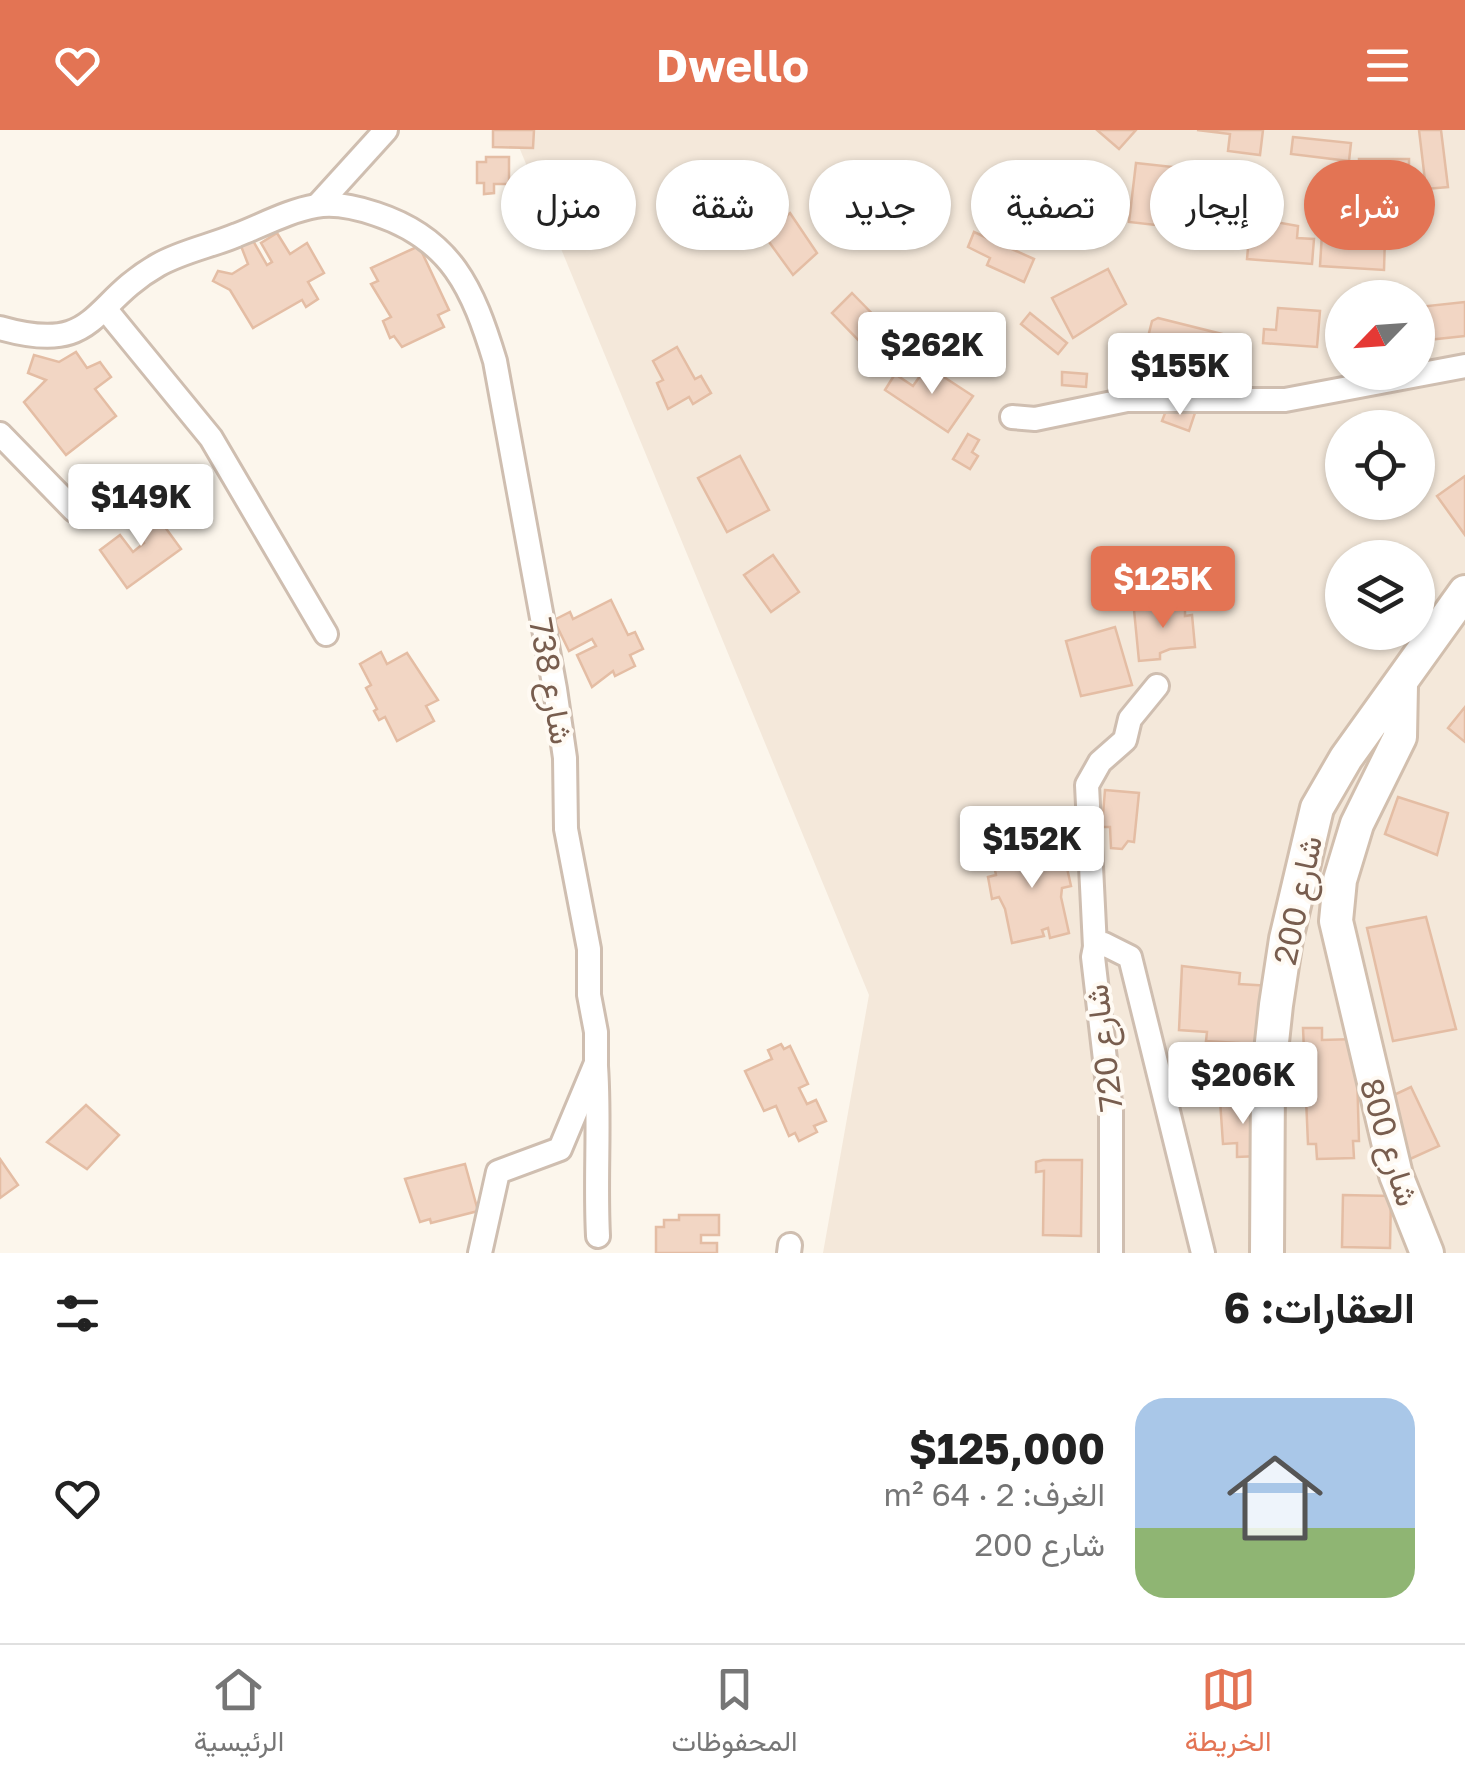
<!DOCTYPE html>
<html lang="ar">
<head>
<meta charset="utf-8">
<style>
	:root { --surface:#fff; --page:#f2f2f2; --text:#222; --muted:#767676; --line:#e0e0e0; --accent:#e37454 }
	body { margin:0; font-family:"Golos Text",Vazirmatn,sans-serif; background:var(--page); color:var(--text); direction:rtl; height:100vh; display:flex; flex-direction:column; font-size:38px; white-space:nowrap }
	* { box-sizing:border-box; margin:0 }
	p { font-size:32px; color:var(--muted) }
	.icon { flex:none; width:55px; height:55px; fill:none; stroke:currentColor; stroke-width:2; stroke-linecap:round; stroke-linejoin:round }
	.map { position:relative; height:1123px; overflow:hidden; direction:ltr }
	.side { display:flex; flex-direction:column; background:var(--surface); flex:1 }
	.side>* { flex:none }
	.hud { position:absolute; left:30px; top:30px; width:1405px; height:90px; direction:rtl; display:flex; gap:20px }
	.needle { width:65px; rotate:245deg }
	.tools { position:absolute; left:1325px; top:150px; display:grid; gap:20px }
	.tools a { display:grid; place-items:center; width:110px; height:110px; border-radius:50%; background:var(--surface); box-shadow:0 2px 8px #0004; font-size:50px }
	.price { position:absolute; translate:-50% -85px; padding:0 22px; border-radius:10px; background:#fff; color:#222; font-size:32px; line-height:65px; filter:drop-shadow(0 2px 5px #0008) }
	.price::after { content:''; position:absolute; left:50%; top:60px; width:30px; height:22px; margin-left:-15px; background:inherit; clip-path:polygon(0 0,100% 0,50% 100%) }
	.price.on { background:var(--accent); color:#fff }
	ul { padding:0; list-style:none }
	li { display:flex; align-items:center; gap:30px; height:250px; padding:0 50px }
	li span { display:grid; place-items:center; flex:none; width:280px; height:200px; border-radius:30px; color:#555 }
	li>.icon { margin-inline-start:auto }
	span .icon { width:120px; height:120px; fill:#fffc; stroke-width:1 }
	li b { font-size:42px }
	h2 { display:flex; justify-content:space-between; align-items:center; height:120px; padding:0 50px; font-size:42px }
	.tag { padding:0 35px; border-radius:45px; background:var(--surface); box-shadow:0 2px 8px #0004; font-size:35px; line-height:90px }
	.tag.on { background:var(--accent); color:#fff }
	header { display:flex; justify-content:space-between; align-items:center; height:130px; padding:0 50px; background:var(--accent); color:#fff; font-size:45px; font-weight:700 }
	.tab-bar { display:flex; justify-content:space-around; align-items:center; height:140px; border-top:2px solid var(--line); background:var(--surface); font-size:28px; color:var(--muted) }
	.tab-bar a { display:grid; justify-items:center; gap:5px }
	.tab-bar .on { color:var(--accent) }
	.map>svg:first-child { display:block }
	.residential { fill:#f4e8da; fill-rule:evenodd }
	.building { fill:#f2d6c4; stroke:#e4bda4; stroke-width:2.5 }
	.lines { fill:none; stroke-linecap:round; stroke-linejoin:round }
	.street-casing { stroke:#cfbeb0; stroke-width:28 }
	.secondary-casing { stroke:#d2bfae; stroke-width:38 }
	.street { stroke:#fff; stroke-width:22 }
	.secondary { stroke:#fff; stroke-width:32 }
	.labels { text-anchor:middle; dominant-baseline:central; stroke-width:8; stroke-linejoin:round; paint-order:stroke }
	.street-label { font-size:32px; fill:#785d4e; stroke:#fffaf3 }
</style>
</head>
<body>
<header><svg class="icon" aria-label="menu" viewBox="0 0 24 24"><path d="M4 6h16M4 12h16M4 18h16"/></svg>Dwello<svg class="icon" aria-label="heart" viewBox="0 0 24 24"><path d="M12 20l-8-8c-3-5 5-10 8-4 3-6 11-1 8 4z"/></svg></header>
<div class="map">
<svg width="1465" height="1123" viewBox="0 0 1465 1123">
	<rect width="100%" height="100%" fill="#fcf6ec"/>
	<path class="residential" d="M512 0H1465V1123H823L869 865ZM1342 168H1418V242H1342ZM1342 298H1418V372H1342ZM1342 428H1418V502H1342Z"/>
	<g class="building">
		<polygon points="493,0 534,0 533,18 493,17"/>
		<polygon points="1097,0 1136,0 1119,19"/>
		<polygon points="1197,0 1263,0 1260,25 1228,21 1230,4"/>
		<polygon points="1419,0 1441,0 1448,57 1426,59"/>
		<polygon points="1293,7 1351,13 1349,31 1291,24"/>
		<polygon points="486,27 509,27 509,54 494,54 494,63 484,64 484,53 477,53 477,32 486,32"/>
		<polygon points="1359,29 1409,29 1409,60 1351,60 1351,38 1359,38"/>
		<polygon points="1136,33 1237,44 1231,91 1219,90 1218,102 1129,92"/>
		<polygon points="790,83 817,123 793,145 764,105"/>
		<polygon points="1259,89 1298,96 1297,108 1314,109 1312,134 1247,129 1250,97 1259,97"/>
		<polygon points="974,102 1034,129 1024,152 987,135 990,128 968,117"/>
		<polygon points="277,103 290,124 307,113 324,143 308,152 318,169 306,177 302,170 253,198 230,160 213,151 218,141 232,144 248,134 241,116 252,109 267,135 272,132 261,113"/>
		<polygon points="1322,103 1385,107 1384,140 1320,136"/>
		<polygon points="419,116 449,180 438,185 444,197 402,217 394,206 390,208 383,191 391,187 371,154 378,151 371,138"/>
		<polygon points="1108,139 1126,174 1073,208 1052,168"/>
		<polygon points="852,163 893,205 878,220 872,215 867,219 832,183"/>
		<polygon points="1465,172 1465,206 1418,211 1418,177"/>
		<polygon points="1278,178 1320,181 1317,217 1263,213 1264,199 1276,200"/>
		<polygon points="1030,183 1067,213 1058,224 1021,194"/>
		<polygon points="1158,188 1242,209 1238,224 1231,223 1230,228 1148,207 1152,191"/>
		<polygon points="677,217 695,249 701,246 711,263 693,274 689,267 668,279 657,253 663,250 653,231"/>
		<polygon points="76,222 87,238 100,232 111,247 95,259 116,286 66,325 24,272 46,250 28,243 34,225 59,232"/>
		<polygon points="927,236 973,266 948,302 885,260 895,244 913,256"/>
		<polygon points="1062,242 1087,244 1086,257 1062,255"/>
		<polygon points="1167,278 1196,280 1189,301 1162,291"/>
		<polygon points="968,304 979,310 972,322 978,326 970,339 953,329"/>
		<polygon points="740,326 769,380 727,402 698,348"/>
		<polygon points="1465,346 1465,405 1437,366"/>
		<polygon points="151,378 181,419 127,458 100,420 120,405 133,422 144,413 130,393"/>
		<polygon points="1147,424 1150,432 1157,434 1180,427 1189,458 1150,471 1136,428"/>
		<polygon points="773,425 799,462 771,482 744,445"/>
		<polygon points="611,470 628,505 635,502 643,519 630,525 635,536 615,546 613,541 592,557 577,525 596,516 592,509 569,521 554,490 570,482 573,489"/>
		<polygon points="1185,476 1185,486 1192,485 1195,517 1170,519 1160,523 1160,529 1139,531 1134,480"/>
		<polygon points="1115,497 1132,555 1081,566 1066,511"/>
		<polygon points="381,522 387,534 407,523 438,570 426,576 434,591 397,611 385,587 379,590 374,581 377,579 366,558 371,555 360,534"/>
		<polygon points="1465,577 1465,612 1448,598"/>
		<polygon points="1105,660 1139,663 1134,712 1128,711 1122,719 1111,718 1110,697 1102,697"/>
		<polygon points="1398,667 1448,683 1437,725 1385,704"/>
		<polygon points="1049,712 1051,722 1063,720 1071,756 1062,758 1061,767 1069,803 1050,808 1048,798 1042,800 1044,806 1012,813 1005,779 999,767 992,769 988,747 996,745 992,726"/>
		<polygon points="1426,787 1456,899 1393,911 1367,798"/>
		<polygon points="1182,836 1240,843 1239,854 1272,856 1269,915 1206,911 1207,902 1179,900"/>
		<polygon points="1303,898 1322,898 1322,910 1356,909 1359,1011 1353,1011 1354,1028 1317,1029 1316,1014 1308,1014"/>
		<polygon points="781,914 784,919 790,916 808,954 799,958 807,974 816,970 826,991 814,996 817,1002 799,1011 795,1003 789,1006 776,976 764,981 745,941 772,929 768,920"/>
		<polygon points="1411,957 1439,1016 1410,1029 1383,970"/>
		<polygon points="1236,969 1236,976 1266,974 1260,1026 1237,1027 1237,1013 1223,1014 1220,970"/>
		<polygon points="86,975 119,1005 87,1039 47,1012"/>
		<polygon points="0,1029 18,1055 0,1068"/>
		<polygon points="1043,1030 1082,1030 1081,1106 1043,1105 1044,1041 1036,1042 1036,1032"/>
		<polygon points="465,1034 478,1081 431,1093 430,1089 420,1092 405,1049"/>
		<polygon points="1343,1065 1391,1066 1390,1118 1342,1117"/>
		<polygon points="679,1085 719,1085 719,1105 701,1105 701,1113 717,1113 717,1123 656,1123 656,1097 664,1097 664,1090 679,1090"/>
	</g>
	<g class="lines">
		<defs>
			<g id="street">
				<polyline points="318,75 386,0"/>
				<polyline points="107,181 211,308 326,504"/>
				<path d="M0 198C98 226 89 174 158 135 183 121 211 116 237 105 263 95 288 81 316 76 336 72 358 78 376 84 452 109 473 159 495 231L555 559 565 628 566 699 589 819V865L596 902V933L560 1019 498 1042 480 1123"/>
				<polyline points="1012,287 1035,289 1127,270 1285,270 1465,236"/>
				<polyline points="0,304 74,380"/>
				<polyline points="1095,817 1087,655 1100,632 1125,610 1130,589 1157,556"/>
				<path d="M596 936C600 993 595 1048 598 1106"/>
				<polyline points="789,1123 790,1115"/>
				<polyline points="1111,1123 1111,981 1093,827 1095,817 1104,814 1130,827 1203,1123"/>
			</g>
			<g id="secondary">
				<polyline points="1401,555 1400,607 1357,694 1340,750 1336,791 1396,1045 1427,1123"/>
				<polyline points="1267,1123 1268,949 1276,875 1286,809 1317,678 1346,628 1465,462"/>
			</g>
		</defs>
		<use href="#street" class="street-casing"/>
		<use href="#secondary" class="secondary-casing"/>
		<use href="#street" class="street"/>
		<use href="#secondary" class="secondary"/>
	</g>
	<g class="labels">
		<g class="street-label">
			<text transform="translate(552 551) rotate(80)">شارع 738</text>
			<text transform="translate(1297 770) rotate(-78)">شارع 200</text>
			<text transform="translate(1103 918) rotate(-97)">شارع 720</text>
			<text transform="translate(1390 1012) rotate(73)">شارع 800</text>
		</g>
	</g>
</svg>
<div class="tools">
<a><svg class="needle" viewBox="-14 -14 28 28"><path d="M0-13l5 13h-10z" fill="#e53935"/><path d="M0 13l5-13h-10z" fill="#767676"/></svg></a>
<a><svg class="icon" aria-label="locate" viewBox="0 0 24 24"><circle cx="12" cy="12" r="6"/><path d="M12 2v4M12 18v4M2 12h4M18 12h4"/></svg></a>
<a><svg class="icon" aria-label="layers" viewBox="0 0 24 24"><path d="M12 4l9 5-9 5-9-5zM3 14l9 5 9-5"/></svg></a>
</div>
<b class="price" style="left:932px;top:267px">$262K</b>
<b class="price" style="left:1180px;top:288px">$155K</b>
<b class="price" style="left:141px;top:419px">$149K</b>
<b class="price on" style="left:1163px;top:501px">$125K</b>
<b class="price" style="left:1032px;top:761px">$152K</b>
<b class="price" style="left:1243px;top:997px">$206K</b>
<div class="hud">
<a class="tag on">شراء</a>
<a class="tag">إيجار</a>
<a class="tag">تصفية</a>
<a class="tag">جديد</a>
<a class="tag">شقة</a>
<a class="tag">منزل</a>
</div>
</div>
<section class="side">
<h2>العقارات: 6<svg class="icon" aria-label="filters" viewBox="0 0 24 24"><path d="M4 7h16M4 17h16"/><circle cx="9" cy="7" r="2"/><circle cx="15" cy="17" r="2"/></svg></h2>
<ul>
<li><span style="background:linear-gradient(#a9c7e8 65%,#8fb573 0)"><svg class="icon" aria-label="home" viewBox="0 0 24 24"><path d="M3 11l9-7 9 7M6 9v11h12V9"/></svg></span><div><b>$125,000</b><p>الغرف: 2 · 64 m²</p><p>شارع 200</p></div><svg class="icon" aria-label="heart" viewBox="0 0 24 24"><path d="M12 20l-8-8c-3-5 5-10 8-4 3-6 11-1 8 4z"/></svg></li>
</ul>
</section>
<nav class="tab-bar">
<a class="on"><svg class="icon" aria-label="map" viewBox="0 0 24 24"><path d="M3 6l6-2 6 2 6-2v14l-6 2-6-2-6 2zM9 4v14M15 6v14"/></svg>الخريطة</a>
<a><svg class="icon" aria-label="saved" viewBox="0 0 24 24"><path d="M7 4h10v16l-5-4-5 4z"/></svg>المحفوظات</a>
<a><svg class="icon" aria-label="home" viewBox="0 0 24 24"><path d="M3 11l9-7 9 7M6 9v11h12V9"/></svg>الرئيسية</a>
</nav>
</body>
</html>
